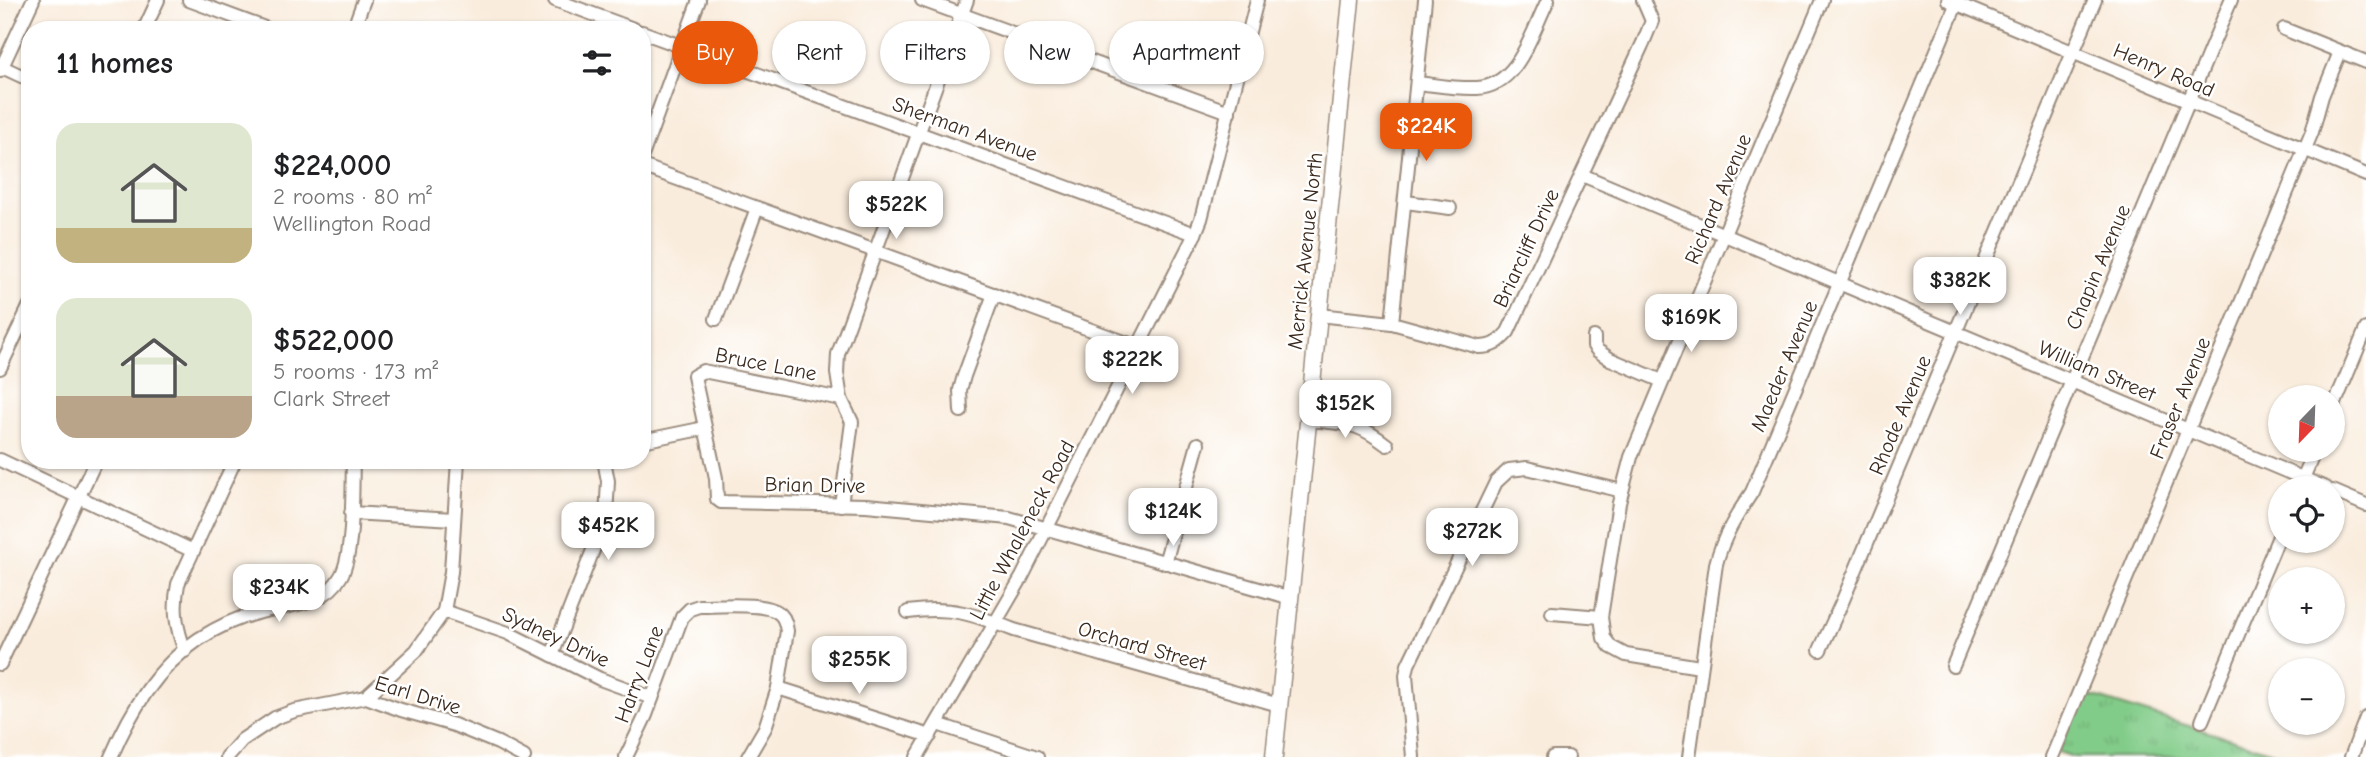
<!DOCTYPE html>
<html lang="en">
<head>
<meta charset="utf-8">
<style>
	:root { --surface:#fff; --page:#f2f2f2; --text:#202124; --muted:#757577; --accent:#ea580c }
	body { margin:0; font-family:"Comic Neue",sans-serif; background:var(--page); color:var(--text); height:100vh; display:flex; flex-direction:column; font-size:26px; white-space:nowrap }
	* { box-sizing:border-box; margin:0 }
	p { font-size:23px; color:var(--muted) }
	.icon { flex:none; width:38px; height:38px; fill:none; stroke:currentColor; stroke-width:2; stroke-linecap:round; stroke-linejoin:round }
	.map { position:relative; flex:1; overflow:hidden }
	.sheet { position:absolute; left:21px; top:21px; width:630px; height:448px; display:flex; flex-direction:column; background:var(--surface); border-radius:28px; box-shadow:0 2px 5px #0004 }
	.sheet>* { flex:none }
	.top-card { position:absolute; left:672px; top:21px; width:665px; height:63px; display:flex; gap:14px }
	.needle { width:46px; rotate:203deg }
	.buttons { position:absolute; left:2268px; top:385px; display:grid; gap:14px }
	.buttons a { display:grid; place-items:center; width:77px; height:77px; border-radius:50%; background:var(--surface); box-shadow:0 2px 5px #0004; font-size:35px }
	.price { position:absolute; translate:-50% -60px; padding:0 16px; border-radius:14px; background:#fff; color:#222; font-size:23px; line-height:46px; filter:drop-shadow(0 2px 4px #0008) }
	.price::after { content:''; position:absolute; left:50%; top:42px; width:21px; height:16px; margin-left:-10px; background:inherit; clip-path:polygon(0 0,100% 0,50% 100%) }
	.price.current { background:var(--accent); color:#fff }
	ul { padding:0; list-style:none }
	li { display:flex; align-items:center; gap:21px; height:175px; padding:0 35px }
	li span { display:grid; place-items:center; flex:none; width:196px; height:140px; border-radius:21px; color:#555 }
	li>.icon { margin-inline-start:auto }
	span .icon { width:84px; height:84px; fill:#fffc; stroke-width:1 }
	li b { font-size:30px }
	h2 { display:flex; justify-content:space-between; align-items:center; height:84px; padding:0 35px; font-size:30px }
	.tag { padding:0 24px; border-radius:32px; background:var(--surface); box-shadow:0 2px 5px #0004; font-size:24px; line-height:63px }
	.tag.current { background:var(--accent); color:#fff }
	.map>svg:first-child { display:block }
	.grass { fill:url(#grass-tufts); stroke:#5e7b54; stroke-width:2 }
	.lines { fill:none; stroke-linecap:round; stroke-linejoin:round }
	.minor-casing { stroke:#9a8b7d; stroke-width:16 }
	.major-casing { stroke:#9a8b7d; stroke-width:19 }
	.minor { stroke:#fff; stroke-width:12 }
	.major { stroke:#fff; stroke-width:16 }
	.labels { text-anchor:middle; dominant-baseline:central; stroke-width:5; stroke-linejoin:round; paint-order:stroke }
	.street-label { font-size:21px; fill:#3b2a1e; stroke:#fff }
</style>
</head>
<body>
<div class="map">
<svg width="2366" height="757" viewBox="0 0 2366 757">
	<defs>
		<pattern id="grass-tufts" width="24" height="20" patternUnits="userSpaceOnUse" patternTransform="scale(1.75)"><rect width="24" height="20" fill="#82cc89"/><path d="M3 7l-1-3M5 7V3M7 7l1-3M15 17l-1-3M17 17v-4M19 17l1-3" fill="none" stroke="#71af76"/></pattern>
	</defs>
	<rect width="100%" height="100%" fill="#fff"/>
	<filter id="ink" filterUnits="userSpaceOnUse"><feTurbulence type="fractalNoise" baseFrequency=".0143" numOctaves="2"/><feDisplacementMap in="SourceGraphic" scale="14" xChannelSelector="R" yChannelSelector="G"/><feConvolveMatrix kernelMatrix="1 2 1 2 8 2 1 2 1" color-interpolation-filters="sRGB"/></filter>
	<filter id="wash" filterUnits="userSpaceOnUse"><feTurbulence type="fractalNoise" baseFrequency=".00686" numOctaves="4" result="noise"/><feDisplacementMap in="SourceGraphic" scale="28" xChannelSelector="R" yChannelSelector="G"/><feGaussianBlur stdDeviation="1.57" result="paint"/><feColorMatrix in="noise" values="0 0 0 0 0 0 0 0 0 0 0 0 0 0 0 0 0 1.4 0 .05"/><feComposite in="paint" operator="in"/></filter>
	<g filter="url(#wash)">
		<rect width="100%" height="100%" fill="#f9ecdc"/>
		<polygon class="grass" points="2082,693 2289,757 2074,757 2058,752"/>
	</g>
	<g filter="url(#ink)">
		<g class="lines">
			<defs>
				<g id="minor">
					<polyline points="189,0 270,30"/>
					<polyline points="555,0 636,30"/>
					<polyline points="922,0 1229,112"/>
					<polyline points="1948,0 2366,175"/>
					<polyline points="2284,29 2366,62"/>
					<polyline points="144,30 158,0"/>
					<polyline points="353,30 364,0"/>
					<polyline points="642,32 1195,234"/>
					<polyline points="0,66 30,80"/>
					<polyline points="0,71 33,0"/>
					<path d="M1417 83C1436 85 1457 89 1477 88 1519 86 1532 31 1548 0"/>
					<polyline points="642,156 699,0"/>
					<polyline points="642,166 1138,347"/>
					<polyline points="1582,175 2326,488"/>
					<polyline points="1406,202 1450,208"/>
					<path d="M1319 315 1392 323 1479 347C1493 347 1499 342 1508 332L1643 43 1652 21 1643 0"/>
					<polyline points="716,319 757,208"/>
					<polyline points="1392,323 1425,0"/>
					<polyline points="1594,337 1594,346 1598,351 1610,359 1662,381"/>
					<polyline points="0,368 30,305"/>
					<polyline points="841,399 703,371 694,376 716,478 717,499 721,502 866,505 1009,518 1291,598"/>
					<polyline points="2333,408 2366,329"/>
					<polyline points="961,411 960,390 964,376 994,294"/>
					<path d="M1310 420C1347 424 1356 421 1387 445"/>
					<polyline points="642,441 705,428"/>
					<polyline points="0,460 193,551"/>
					<polyline points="2299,488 2315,450"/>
					<polyline points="2333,491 2366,505"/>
					<polyline points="841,505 852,422 841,399 837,373 838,354 967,0"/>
					<polyline points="351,513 454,519"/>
					<polyline points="1165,563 1198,444"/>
					<polyline points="444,611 508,633 600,679 652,698"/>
					<path d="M908 612C952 606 973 614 1014 630L1279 705"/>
					<polyline points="1552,613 1601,617"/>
					<polyline points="1820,650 1843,600 2095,0"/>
					<path d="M185 651C176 627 173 609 178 584L235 460"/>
					<polyline points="552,655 606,517 608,481 604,460"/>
					<polyline points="0,664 96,460"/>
					<polyline points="1953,666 2231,0"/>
					<polyline points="1700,667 1626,655 1611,647 1604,638 1601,617 1619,503 1631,457 1822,0"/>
					<polyline points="778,688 930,736"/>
					<polyline points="366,697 416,651 444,611 451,572 458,460"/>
					<polyline points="2202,721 2280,534"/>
					<polyline points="937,724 1037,757"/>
					<path d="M111 757C131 711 156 668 199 639 216 628 237 618 257 613 287 604 324 607 341 576 354 553 352 489 353 460"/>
					<polyline points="227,757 242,740 275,718 294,711 366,697 401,710 454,725 498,743 524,757"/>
					<path d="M626 757 646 715 682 617 690 609 699 606C717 606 770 601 781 615 785 619 786 625 787 631L778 688 765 728 748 757"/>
					<polyline points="917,757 1022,577 1195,234 1201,219 1257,0"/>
					<polyline points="1413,757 1406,675 1408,665 1496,482 1509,470 1527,468 1622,491"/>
					<polyline points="1553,757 1568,757"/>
					<path d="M1689 757 1716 564C1723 537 1736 516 1752 492L1958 0"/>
					<polyline points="2052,757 2312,132 2322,96 2340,52"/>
					<polyline points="2351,757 2366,718"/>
				</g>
				<polyline id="major" points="1274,757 1351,0"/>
			</defs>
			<use href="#minor" class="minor-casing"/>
			<use href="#major" class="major-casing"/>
			<use href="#minor" class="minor"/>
			<use href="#major" class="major"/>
		</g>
	</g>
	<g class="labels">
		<g class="street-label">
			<text transform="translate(2164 70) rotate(23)">Henry Road</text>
			<text transform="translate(965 129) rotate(20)">Sherman Avenue</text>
			<text transform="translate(1718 199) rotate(-67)">Richard Avenue</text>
			<text transform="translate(1526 248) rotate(-65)">Briarcliff Drive</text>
			<text transform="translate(1305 251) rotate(-84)">Merrick Avenue North</text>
			<text transform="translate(2098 267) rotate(-67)">Chapin Avenue</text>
			<text transform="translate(766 364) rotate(11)">Bruce Lane</text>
			<text transform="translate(1784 366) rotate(-67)">Maeder Avenue</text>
			<text transform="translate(2097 371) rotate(23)">William Street</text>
			<text transform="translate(2180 398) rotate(-68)">Fraser Avenue</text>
			<text transform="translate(1900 415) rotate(-67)">Rhode Avenue</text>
			<text transform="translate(815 485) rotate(1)">Brian Drive</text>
			<text transform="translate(1022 530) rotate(-62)">Little Whaleneck Road</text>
			<text transform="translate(556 637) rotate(25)">Sydney Drive</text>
			<text transform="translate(1142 646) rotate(16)">Orchard Street</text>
			<text transform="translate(639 674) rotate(-69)">Harry Lane</text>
			<text transform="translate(418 695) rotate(17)">Earl Drive</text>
		</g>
	</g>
</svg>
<div class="buttons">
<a><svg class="needle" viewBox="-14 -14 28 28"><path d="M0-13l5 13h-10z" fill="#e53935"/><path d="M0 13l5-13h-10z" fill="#757577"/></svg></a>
<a><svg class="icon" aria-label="locate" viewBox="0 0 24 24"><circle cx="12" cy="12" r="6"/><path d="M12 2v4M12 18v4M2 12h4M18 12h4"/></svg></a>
<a>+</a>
<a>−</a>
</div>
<b class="price current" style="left:1426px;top:163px">$224K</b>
<b class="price" style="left:896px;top:241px">$522K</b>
<b class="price" style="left:1960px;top:317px">$382K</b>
<b class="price" style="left:1691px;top:354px">$169K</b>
<b class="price" style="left:1132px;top:396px">$222K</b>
<b class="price" style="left:1345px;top:440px">$152K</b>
<b class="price" style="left:1173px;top:548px">$124K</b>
<b class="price" style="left:608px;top:562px">$452K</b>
<b class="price" style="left:1472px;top:568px">$272K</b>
<b class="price" style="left:279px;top:624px">$234K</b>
<b class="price" style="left:859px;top:696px">$255K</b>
<div class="top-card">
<a class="tag current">Buy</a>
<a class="tag">Rent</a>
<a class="tag">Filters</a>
<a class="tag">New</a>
<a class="tag">Apartment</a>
</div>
<section class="sheet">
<h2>11 homes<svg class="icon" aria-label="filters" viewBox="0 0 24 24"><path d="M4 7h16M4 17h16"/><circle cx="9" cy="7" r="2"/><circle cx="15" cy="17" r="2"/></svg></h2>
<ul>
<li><span style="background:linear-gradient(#dfe7d0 75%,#c2b280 0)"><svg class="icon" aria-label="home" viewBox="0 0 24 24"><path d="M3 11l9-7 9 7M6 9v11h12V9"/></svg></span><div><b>$224,000</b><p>2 rooms · 80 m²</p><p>Wellington Road</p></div></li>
<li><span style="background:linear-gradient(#dfe7d0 70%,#b9a48a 0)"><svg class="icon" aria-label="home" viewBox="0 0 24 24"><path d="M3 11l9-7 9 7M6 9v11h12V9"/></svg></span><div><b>$522,000</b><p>5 rooms · 173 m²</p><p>Clark Street</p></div></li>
</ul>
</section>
</div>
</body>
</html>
